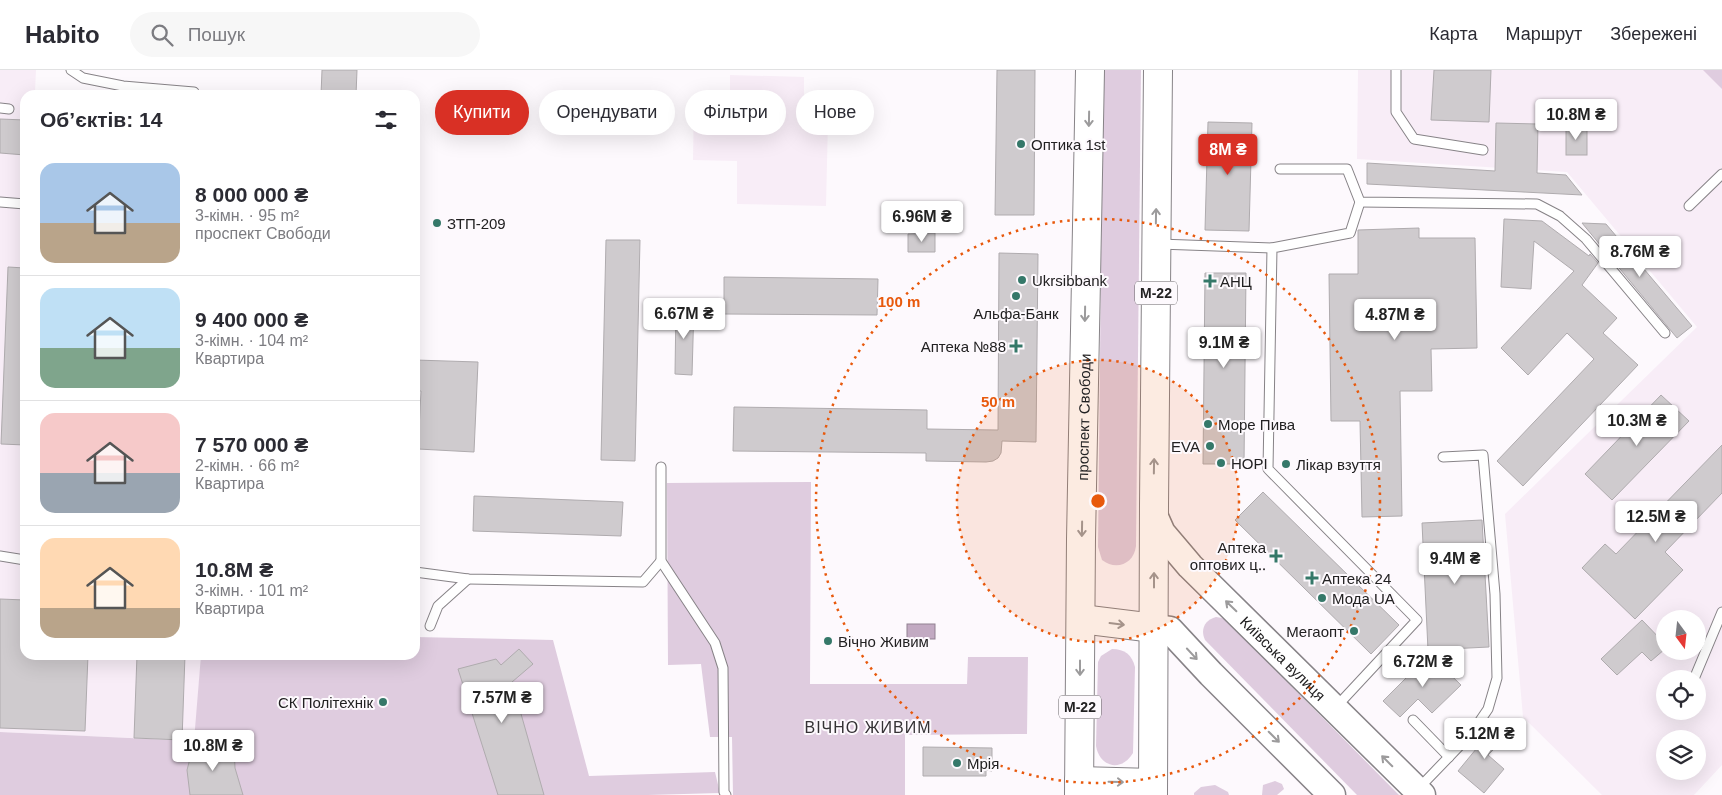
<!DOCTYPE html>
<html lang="uk">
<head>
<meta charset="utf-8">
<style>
	:root { --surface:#fff; --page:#f7f7f7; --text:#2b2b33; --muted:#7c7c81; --line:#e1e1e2; --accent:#d93025 }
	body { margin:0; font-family:Arial,sans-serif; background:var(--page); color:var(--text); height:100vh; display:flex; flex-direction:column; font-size:19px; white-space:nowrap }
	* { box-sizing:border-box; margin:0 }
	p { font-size:16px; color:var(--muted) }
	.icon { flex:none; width:28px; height:28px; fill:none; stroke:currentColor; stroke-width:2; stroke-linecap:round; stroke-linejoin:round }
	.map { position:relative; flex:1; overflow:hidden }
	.side { position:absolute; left:20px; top:20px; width:400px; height:570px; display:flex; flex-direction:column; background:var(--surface); border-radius:15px; box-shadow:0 5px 20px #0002 }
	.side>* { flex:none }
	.guide { position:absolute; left:435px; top:20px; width:475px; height:45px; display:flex; gap:10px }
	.needle { width:32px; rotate:165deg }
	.tools { position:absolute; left:1656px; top:540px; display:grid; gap:10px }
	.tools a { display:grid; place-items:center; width:50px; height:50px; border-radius:50%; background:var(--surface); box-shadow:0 5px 20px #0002; font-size:25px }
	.price { position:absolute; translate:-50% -42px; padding:0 11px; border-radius:5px; background:#fff; color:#222; font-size:16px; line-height:32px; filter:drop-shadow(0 1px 2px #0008) }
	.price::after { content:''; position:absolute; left:50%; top:30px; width:15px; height:11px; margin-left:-8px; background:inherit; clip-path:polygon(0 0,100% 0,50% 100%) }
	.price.current { background:var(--accent); color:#fff }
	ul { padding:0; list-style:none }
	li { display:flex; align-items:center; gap:15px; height:125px; padding:0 20px }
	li+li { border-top:1px solid var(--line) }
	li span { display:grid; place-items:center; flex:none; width:140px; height:100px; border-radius:15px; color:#555 }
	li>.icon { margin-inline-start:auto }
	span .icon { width:60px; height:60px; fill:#fffc; stroke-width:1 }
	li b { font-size:21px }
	h2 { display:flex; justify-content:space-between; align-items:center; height:60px; padding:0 20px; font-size:21px }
	.pill { padding:0 18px; border-radius:22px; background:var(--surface); box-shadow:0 5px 20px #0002; font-size:18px; line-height:45px }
	.pill.current { background:var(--accent); color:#fff }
	header { display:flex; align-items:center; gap:30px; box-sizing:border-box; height:70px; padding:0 25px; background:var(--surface); border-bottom:1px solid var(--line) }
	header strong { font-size:24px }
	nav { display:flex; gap:28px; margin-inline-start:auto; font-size:18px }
	.search { width:350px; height:45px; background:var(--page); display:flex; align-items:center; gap:12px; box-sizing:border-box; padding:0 18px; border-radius:28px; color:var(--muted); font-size:19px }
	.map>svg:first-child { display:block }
	.built { fill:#f8edf7; fill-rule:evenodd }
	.green { fill:#dfccdf }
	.water { fill:#c2aac2; stroke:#928192 }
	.building { fill:#cfcbce; stroke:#afabae }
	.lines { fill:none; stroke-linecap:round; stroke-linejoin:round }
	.service-casing { stroke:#878387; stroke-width:11 }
	.secondary-casing { stroke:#878387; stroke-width:29 }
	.trunk-casing { stroke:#878387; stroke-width:30 }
	.service { stroke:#fff; stroke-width:9 }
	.secondary { stroke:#fff; stroke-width:26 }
	.trunk { stroke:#fff; stroke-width:28 }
	.oneway { stroke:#9c9b9c }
	.ring { fill:none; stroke:#e8590c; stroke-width:2.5; stroke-dasharray:2.5 5 }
	.poi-dot { fill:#357869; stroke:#fdf9fd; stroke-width:2 }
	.labels { text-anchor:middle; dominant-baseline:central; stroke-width:4; stroke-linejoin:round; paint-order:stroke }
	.shield { fill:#fdf9fd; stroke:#646264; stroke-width:1 }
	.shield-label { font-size:14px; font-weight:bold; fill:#222122 }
	.poi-label { font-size:15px; fill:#222122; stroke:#fdf9fd; text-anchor:start }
	.street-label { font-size:15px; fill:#222122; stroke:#fdf9fd }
	.neighbourhood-label { font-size:16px; letter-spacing:1px; fill:#353235; stroke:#fdf9fd }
	.centre { fill:#e8590c; stroke:#fdf9fd; stroke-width:2.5 }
	.ring-label { font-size:15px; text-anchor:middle; font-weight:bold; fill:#e8590c; stroke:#fdf9fd; stroke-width:4; stroke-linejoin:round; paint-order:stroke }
</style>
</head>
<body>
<header>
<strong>Habito</strong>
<div class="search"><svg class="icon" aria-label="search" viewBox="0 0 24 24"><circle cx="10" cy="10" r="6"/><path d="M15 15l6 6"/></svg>Пошук</div>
<nav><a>Карта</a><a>Маршрут</a><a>Збережені</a></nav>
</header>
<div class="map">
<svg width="1722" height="725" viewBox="0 0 1722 725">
	<rect width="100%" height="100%" fill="#fdf9fd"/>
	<g class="built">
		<polygon points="0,0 36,0 35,22 151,25 25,25 25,585 201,585 195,671 0,662"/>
		<path d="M1358 0H1722V695L1694 725H1602L1523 647 1505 444 1697 257 1567 102 1357 89ZM1665 549H1698V581H1665ZM1665 609H1698V641H1665ZM1665 669H1698V701H1665Z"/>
		<polygon points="730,5 804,7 804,28 844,29 844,50 828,50 826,136 737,134 737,91 693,90 694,28 730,29"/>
	</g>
	<g class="green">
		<path d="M1103 0H1141L1136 476C1134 494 1116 501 1102 490L1098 477Z"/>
		<polygon points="1703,0 1722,0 1722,19"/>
		<polygon points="811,412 810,614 967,614 968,587 1028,587 1027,664 905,665 905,725 733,725 732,667 710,667 701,594 668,595 667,413"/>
		<path d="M1216 547 1222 548 1227 551 1399 725H1357L1205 570C1200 559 1205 550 1216 547Z"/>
		<polygon points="415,567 553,570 589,706 715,702 720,723 648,725 0,725 0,662 194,671 201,585 415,585"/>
		<path d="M1112 579C1125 579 1132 585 1135 597L1133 683C1122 702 1100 698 1096 676L1098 592 1101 586Z"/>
		<polygon points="1275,711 1282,714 1284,719 1277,725 1262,725 1263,715"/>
		<polygon points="1215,715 1228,722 1229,725 1194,725 1194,723 1201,717"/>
	</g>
	<rect class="water" x="907" y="554" width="28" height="15"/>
	<g class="building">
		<polygon points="322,0 357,0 356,25 321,25"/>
		<polygon points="997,0 1035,0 1034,145 995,145"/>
		<polygon points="1434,0 1491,0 1489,52 1431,50"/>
		<polygon points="0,49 25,50 25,85 0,83"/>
		<polygon points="1208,52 1252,53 1249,161 1205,160"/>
		<polygon points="1496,53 1538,54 1537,103 1566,105 1582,125 1367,114 1367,93 1495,101"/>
		<rect x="1566" y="57" width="21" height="28"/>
		<polygon points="1504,149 1542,151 1589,186 1590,184 1598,193 1582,215 1617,248 1603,263 1638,295 1523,416 1497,391 1594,289 1567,263 1528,305 1501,278 1574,201 1534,171 1531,219 1501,217"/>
		<polygon points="1582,153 1606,154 1692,256 1677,268"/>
		<polygon points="1419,158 1419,168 1475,168 1477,278 1431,279 1432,321 1400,321 1402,446 1362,447 1360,351 1331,351 1329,204 1358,204 1358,160"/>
		<polygon points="935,163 935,182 908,182 908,164"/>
		<polygon points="606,170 640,170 635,391 601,390"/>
		<polygon points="999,183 1038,184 1036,372 1002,371 1001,383 998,388 993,391 986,392 926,391 926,383 733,381 734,337 927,340 927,359 998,360"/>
		<polygon points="8,197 25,198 25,375 1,374"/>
		<polygon points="1205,203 1246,203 1244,394 1203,394"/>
		<polygon points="724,207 878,209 877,245 724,244"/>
		<polygon points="676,236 694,236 692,305 675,304"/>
		<polygon points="415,290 478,292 474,382 418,379 421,321 415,321"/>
		<polygon points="1661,325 1689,351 1612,430 1585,404"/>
		<polygon points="1722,375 1722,423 1665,482 1683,500 1635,549 1582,498 1605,474 1616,484"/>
		<polygon points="1263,422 1399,555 1371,584 1235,450"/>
		<polygon points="474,426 623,432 621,466 473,461"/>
		<polygon points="1482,450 1489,577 1428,580 1422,453"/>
		<polygon points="0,529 25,530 25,585 88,585 85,661 0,658"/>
		<polygon points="1642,550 1665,574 1665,579 1651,591 1642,582 1617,605 1601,589"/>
		<polygon points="519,579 533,594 512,612 544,725 498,725 458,599 496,589 501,595"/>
		<polygon points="1428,583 1461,615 1432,643 1418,629 1400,647 1383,631 1428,586"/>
		<polygon points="137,585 185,585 182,670 134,668"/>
		<polygon points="1500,650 1512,661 1488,685 1504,699 1484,723 1458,701"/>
		<polygon points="234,675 235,698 243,725 190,725 187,700 193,677"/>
		<polygon points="923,677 992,678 992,701 986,700 986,706 923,706"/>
	</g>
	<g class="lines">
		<defs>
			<g id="service">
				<polyline points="71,0 83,8 123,16 194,22"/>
				<polyline points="1396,0 1396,42 1414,69 1483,80"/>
				<polyline points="0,38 9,39"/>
				<polyline points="1280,99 1347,99 1360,132 1537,134 1560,146 1586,169 1665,263"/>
				<polyline points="0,132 25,134"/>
				<polyline points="1689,136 1722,104"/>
				<polyline points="1159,174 1272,178"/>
				<polyline points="661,397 661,491 715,573 723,598 724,722 726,725"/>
				<polyline points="0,486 25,490"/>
				<polyline points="415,502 468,509 643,512 661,491"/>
				<polyline points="430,556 438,536 468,509"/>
				<polyline points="1694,609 1722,542"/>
				<polyline points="1336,637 1417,550 1268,399 1272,178 1350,163 1360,132"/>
				<polyline points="1413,650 1449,687"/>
				<polyline points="1419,718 1471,664 1488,639 1497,608 1495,524 1483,385 1443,387"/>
			</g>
			<g id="secondary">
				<path id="s1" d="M1154 445 1162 463 1190 496 1422 725"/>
				<polyline points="1154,558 1170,560 1211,604 1332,725"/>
			</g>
			<g id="trunk">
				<polyline points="1081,549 1154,558"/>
				<polyline points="1079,711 1153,713"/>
				<path id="s2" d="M1079 725 1081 469 1090 0"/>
				<polyline points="1153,725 1154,435 1158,0"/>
			</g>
		</defs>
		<use href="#service" class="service-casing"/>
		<use href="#secondary" class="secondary-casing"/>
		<use href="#trunk" class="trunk-casing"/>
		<use href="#service" class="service"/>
		<use href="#secondary" class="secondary"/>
		<use href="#trunk" class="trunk"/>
	</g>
	<defs><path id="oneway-shaft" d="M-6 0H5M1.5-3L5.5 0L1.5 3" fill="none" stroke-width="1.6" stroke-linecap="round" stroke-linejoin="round" transform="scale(1.25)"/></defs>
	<g class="oneway">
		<use href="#oneway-shaft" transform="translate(1089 49) rotate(91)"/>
		<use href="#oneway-shaft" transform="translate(1156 146) rotate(-89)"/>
		<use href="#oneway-shaft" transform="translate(1085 244) rotate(91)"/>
		<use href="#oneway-shaft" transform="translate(1154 396) rotate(-89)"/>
		<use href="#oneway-shaft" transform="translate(1082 459) rotate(91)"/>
		<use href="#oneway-shaft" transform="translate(1154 510) rotate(-90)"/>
		<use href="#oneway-shaft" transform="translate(1231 536) rotate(-136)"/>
		<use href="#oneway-shaft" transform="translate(1117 554) rotate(7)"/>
		<use href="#oneway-shaft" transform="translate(1192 584) rotate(47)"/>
		<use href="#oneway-shaft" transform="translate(1080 598) rotate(90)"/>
		<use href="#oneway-shaft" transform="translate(1274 667) rotate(45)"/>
		<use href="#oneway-shaft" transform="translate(1387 691) rotate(-135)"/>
		<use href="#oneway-shaft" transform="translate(1116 712) rotate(1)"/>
	</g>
	<circle cx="1098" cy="431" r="141" fill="#e8590c" fill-opacity=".12"/>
	<g class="ring">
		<circle cx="1098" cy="431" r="141"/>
		<circle cx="1098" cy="431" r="282"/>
	</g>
	<g class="poi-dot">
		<circle cx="1021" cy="74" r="5"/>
		<circle cx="437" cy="153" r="5"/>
		<circle cx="1022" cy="210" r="5"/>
		<path d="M1207.5 203.5h5v5h5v5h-5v5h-5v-5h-5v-5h5z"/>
		<circle cx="1016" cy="226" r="5"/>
		<path d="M1013.5 268.5h5v5h5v5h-5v5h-5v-5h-5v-5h5z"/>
		<circle cx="1208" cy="354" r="5"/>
		<circle cx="1210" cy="376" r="5"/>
		<circle cx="1221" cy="393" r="5"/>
		<circle cx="1286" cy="394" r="5"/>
		<path d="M1273.5 478.5h5v5h5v5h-5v5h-5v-5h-5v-5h5z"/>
		<path d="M1309.5 500.5h5v5h5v5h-5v5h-5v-5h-5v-5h5z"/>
		<circle cx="1322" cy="528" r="5"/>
		<circle cx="1354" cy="561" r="5"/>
		<circle cx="828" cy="571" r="5"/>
		<circle cx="383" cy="632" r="5"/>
		<circle cx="957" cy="693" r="5"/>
	</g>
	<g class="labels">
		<g class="shield">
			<rect x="1135" y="211.5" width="42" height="23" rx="4"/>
			<rect x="1059" y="625.5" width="42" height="23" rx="4"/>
		</g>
		<g class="shield-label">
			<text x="1156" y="223">М-22</text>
			<text x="1080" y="637">М-22</text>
		</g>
		<g class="poi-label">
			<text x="1031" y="74">Оптика 1st</text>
			<text x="447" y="153">ЗТП-209</text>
			<text x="1032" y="210">Ukrsibbank</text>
			<text x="1220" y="211">АНЦ</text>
			<text x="1016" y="243" text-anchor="middle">Альфа-Банк</text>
			<text x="1006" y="276" text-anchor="end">Аптека №88</text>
			<text x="1218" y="354">Море Пива</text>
			<text x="1200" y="376" text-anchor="end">EVA</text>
			<text x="1231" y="393">НОРІ</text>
			<text x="1296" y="394">Лікар взуття</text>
			<text x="1266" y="477" text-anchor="end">Аптека<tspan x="1266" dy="17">оптових ц‥</tspan></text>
			<text x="1322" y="508">Аптека 24</text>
			<text x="1332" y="528">Мода UA</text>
			<text x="1344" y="561" text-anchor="end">Мегаопт</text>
			<text x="838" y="571">Вічно Живим</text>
			<text x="373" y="632" text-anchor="end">СК Політехнік</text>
			<text x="967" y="693">Мрія</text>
		</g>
		<g class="street-label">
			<text stroke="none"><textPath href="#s2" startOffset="378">проспект Свободи</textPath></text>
			<text stroke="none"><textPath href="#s1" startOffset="194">Київська вулиця</textPath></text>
		</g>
		<g class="neighbourhood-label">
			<text x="868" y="657">ВІЧНО ЖИВИМ</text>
		</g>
	</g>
	<circle cx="1098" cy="431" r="8" class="centre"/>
	<g class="ring-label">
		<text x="899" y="237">100 m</text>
		<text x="998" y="337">50 m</text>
	</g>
</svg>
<div class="tools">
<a><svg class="needle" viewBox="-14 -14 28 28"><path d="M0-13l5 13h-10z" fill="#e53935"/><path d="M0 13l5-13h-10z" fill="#7c7c81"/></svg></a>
<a><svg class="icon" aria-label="locate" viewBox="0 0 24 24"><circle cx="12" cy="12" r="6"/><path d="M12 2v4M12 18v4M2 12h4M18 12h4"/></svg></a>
<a><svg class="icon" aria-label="layers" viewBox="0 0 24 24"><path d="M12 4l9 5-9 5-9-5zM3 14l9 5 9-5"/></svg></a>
</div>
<b class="price" style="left:1576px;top:71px">10.8M ₴</b>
<b class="price current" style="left:1228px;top:106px">8M ₴</b>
<b class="price" style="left:922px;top:173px">6.96M ₴</b>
<b class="price" style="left:1640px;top:208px">8.76M ₴</b>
<b class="price" style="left:684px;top:270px">6.67M ₴</b>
<b class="price" style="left:1395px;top:271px">4.87M ₴</b>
<b class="price" style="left:1224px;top:299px">9.1M ₴</b>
<b class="price" style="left:1637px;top:377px">10.3M ₴</b>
<b class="price" style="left:1656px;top:473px">12.5M ₴</b>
<b class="price" style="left:1455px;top:515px">9.4M ₴</b>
<b class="price" style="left:1423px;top:618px">6.72M ₴</b>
<b class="price" style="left:502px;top:654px">7.57M ₴</b>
<b class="price" style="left:1485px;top:690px">5.12M ₴</b>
<b class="price" style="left:213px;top:702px">10.8M ₴</b>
<div class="guide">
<a class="pill current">Купити</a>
<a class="pill">Орендувати</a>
<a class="pill">Фільтри</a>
<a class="pill">Нове</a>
</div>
<section class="side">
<h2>Об’єктів: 14<svg class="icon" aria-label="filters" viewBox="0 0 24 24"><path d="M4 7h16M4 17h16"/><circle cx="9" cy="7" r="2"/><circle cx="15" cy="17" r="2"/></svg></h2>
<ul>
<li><span style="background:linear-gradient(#a9c7e8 60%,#b9a48a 0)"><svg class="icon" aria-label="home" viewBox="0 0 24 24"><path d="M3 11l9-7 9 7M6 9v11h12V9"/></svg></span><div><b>8 000 000 ₴</b><p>3-кімн. · 95 m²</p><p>проспект Свободи</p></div></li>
<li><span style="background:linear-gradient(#bfe0f5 60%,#7fa58c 0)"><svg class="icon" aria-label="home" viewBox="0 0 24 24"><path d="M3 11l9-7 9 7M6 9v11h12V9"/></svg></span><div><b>9 400 000 ₴</b><p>3-кімн. · 104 m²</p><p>Квартира</p></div></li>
<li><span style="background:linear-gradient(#f6c9c9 60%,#9aa5b1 0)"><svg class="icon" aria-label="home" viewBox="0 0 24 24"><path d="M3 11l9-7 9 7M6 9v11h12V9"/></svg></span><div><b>7 570 000 ₴</b><p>2-кімн. · 66 m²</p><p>Квартира</p></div></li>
<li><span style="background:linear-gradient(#ffd9b3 70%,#b9a48a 0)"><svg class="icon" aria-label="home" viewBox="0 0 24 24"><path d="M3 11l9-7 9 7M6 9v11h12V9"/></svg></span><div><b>10.8M ₴</b><p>3-кімн. · 101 m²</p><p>Квартира</p></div></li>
</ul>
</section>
</div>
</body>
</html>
